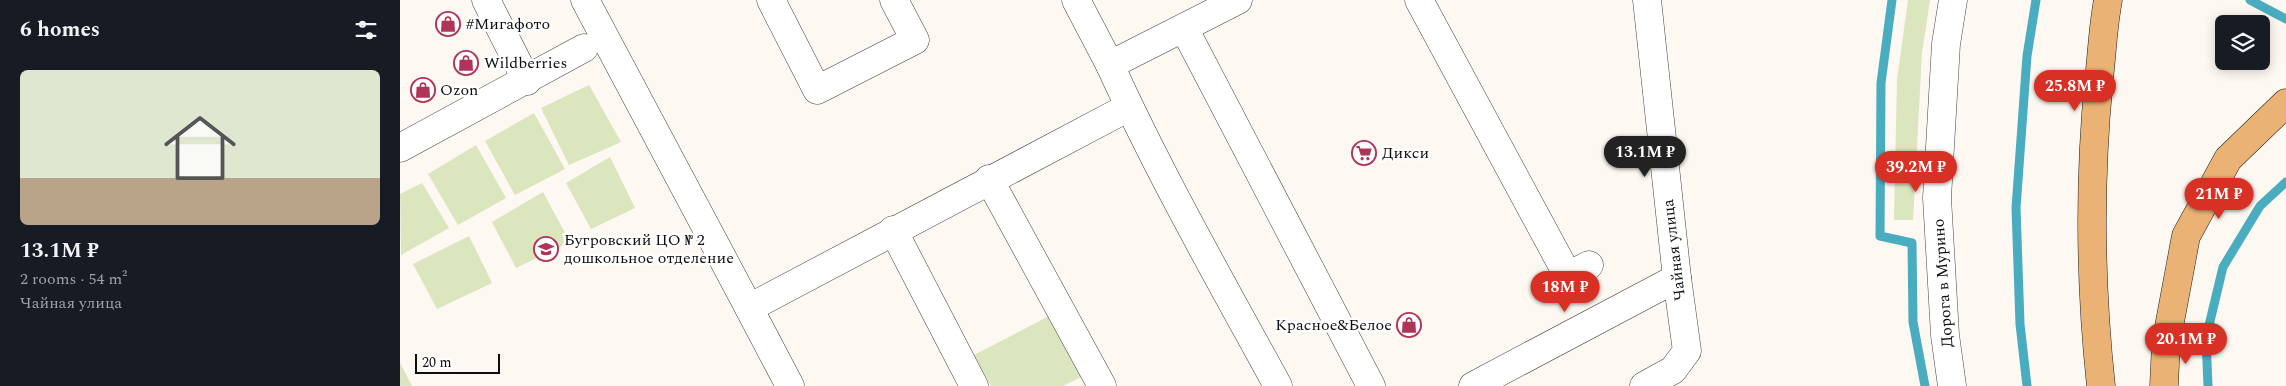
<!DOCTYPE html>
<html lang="en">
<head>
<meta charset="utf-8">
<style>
	:root { --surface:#171b24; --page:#20242c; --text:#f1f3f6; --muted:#9ea1a6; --accent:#d93025 }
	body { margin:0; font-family:Spectral,serif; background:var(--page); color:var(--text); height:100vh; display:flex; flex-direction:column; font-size:19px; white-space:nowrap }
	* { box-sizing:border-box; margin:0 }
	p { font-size:16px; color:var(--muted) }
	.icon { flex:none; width:28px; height:28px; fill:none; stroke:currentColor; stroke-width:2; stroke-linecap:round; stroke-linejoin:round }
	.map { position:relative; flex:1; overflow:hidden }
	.side { display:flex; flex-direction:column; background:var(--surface); width:400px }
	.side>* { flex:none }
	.tools { position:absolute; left:1815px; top:15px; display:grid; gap:10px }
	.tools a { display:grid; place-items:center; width:55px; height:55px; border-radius:8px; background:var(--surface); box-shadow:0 2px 12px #0003; font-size:25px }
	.scale { position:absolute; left:15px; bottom:12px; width:85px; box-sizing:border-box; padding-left:5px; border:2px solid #0e0e0e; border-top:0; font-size:14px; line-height:18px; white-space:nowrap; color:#0e0e0e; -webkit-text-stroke:4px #fff; paint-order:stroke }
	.price { position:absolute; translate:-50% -42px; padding:0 11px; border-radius:18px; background:var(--accent); color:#fff; font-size:16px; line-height:32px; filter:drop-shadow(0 1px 2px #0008) }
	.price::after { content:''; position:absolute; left:50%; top:30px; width:15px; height:11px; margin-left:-8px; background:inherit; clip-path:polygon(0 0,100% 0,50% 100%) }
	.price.active { background:#222; color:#fff }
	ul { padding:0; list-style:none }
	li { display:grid; align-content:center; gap:10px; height:265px; padding:0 20px }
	li span { display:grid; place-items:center; height:155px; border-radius:8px; color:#555 }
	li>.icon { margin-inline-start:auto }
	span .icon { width:90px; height:90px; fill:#fffc; stroke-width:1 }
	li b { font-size:21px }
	h2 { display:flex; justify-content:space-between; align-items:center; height:60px; padding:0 20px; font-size:21px }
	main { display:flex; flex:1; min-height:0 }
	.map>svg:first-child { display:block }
	.green { fill:#dbe5be }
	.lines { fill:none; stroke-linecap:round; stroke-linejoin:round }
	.stream { stroke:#49acbf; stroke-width:9 }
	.minor-casing { stroke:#414141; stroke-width:29 }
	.major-casing { stroke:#1f1f1f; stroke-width:29 }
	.minor { stroke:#fff; stroke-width:28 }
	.major { stroke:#eab274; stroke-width:28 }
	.labels { text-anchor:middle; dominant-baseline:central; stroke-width:5; stroke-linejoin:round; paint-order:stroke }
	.poi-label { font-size:16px; fill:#0e0e0e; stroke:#fff; text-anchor:start }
	.street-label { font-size:16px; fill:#0e0e0e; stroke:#fff }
</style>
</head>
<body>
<main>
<section class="side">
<h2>6 homes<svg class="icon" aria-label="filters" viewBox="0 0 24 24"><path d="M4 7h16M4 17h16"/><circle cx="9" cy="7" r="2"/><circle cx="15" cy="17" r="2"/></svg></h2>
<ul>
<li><span style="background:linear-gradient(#dfe7d0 70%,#b9a48a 0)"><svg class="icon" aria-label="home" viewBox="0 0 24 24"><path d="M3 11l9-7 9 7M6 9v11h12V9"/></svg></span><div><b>13.1M ₽</b><p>2 rooms · 54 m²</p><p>Чайная улица</p></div></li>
</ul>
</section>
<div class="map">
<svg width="1886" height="386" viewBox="0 0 1886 386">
	<rect width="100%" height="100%" fill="#fdf8f1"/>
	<g class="green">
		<polygon points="1508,0 1530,0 1522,53 1513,220 1494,220 1497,80"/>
		<polygon points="189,85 221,142 169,165 141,108"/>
		<polygon points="134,113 165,169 115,195 85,141"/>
		<polygon points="76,145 106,198 58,225 28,174"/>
		<polygon points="210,157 235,208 191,229 166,183"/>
		<polygon points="22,183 49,228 1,255 0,194"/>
		<polygon points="143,192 170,242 116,268 92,222"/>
		<polygon points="69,236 92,283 37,309 13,264"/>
		<polygon points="651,315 683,376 663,386 591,386 574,355"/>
		<polygon points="0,363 12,386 0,386"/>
	</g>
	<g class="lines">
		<g class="stream">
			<polyline points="1492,0 1481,83 1480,236 1512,243 1513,322 1525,386"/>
			<polyline points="1850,0 1886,19"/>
			<polyline points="1627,386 1620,324 1616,208 1627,56 1636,0"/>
			<polyline points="1808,386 1806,338 1823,267 1860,206 1886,182"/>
		</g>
		<defs>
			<g id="minor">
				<polyline points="86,0 127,81"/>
				<polyline points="185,0 349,308 729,107"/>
				<polyline points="371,0 417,90 515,40 494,0"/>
				<polyline points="676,0 710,65"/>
				<path d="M838 0 710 65C760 175 820 280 878 386"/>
				<polyline points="1019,0 1168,276 1189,265"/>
				<polyline points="784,28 971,386"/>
				<polyline points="0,148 184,48"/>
				<polyline points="589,179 702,386"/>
				<polyline points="493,230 574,386"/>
				<polyline points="349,308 390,386"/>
				<polyline points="1073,386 1277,278"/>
				<polyline points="1244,386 1273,370 1287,351 1277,278 1247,0"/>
				<polyline points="1552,386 1545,335 1537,198 1546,44 1553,0"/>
			</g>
			<g id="major">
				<path d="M1701 386C1690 284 1689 181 1699 79 1702 53 1703 26 1708 0"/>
				<polyline points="1764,386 1766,343 1786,236 1828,159 1886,103"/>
			</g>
		</defs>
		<use href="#minor" class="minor-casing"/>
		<use href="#major" class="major-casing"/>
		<use href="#minor" class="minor"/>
		<use href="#major" class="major"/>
	</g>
	<defs>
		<symbol id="shop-ring" viewBox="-11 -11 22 22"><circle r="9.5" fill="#fff" stroke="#b03457" stroke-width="1.5"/><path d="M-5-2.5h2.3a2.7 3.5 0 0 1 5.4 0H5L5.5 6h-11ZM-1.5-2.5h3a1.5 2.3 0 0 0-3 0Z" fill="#b03457"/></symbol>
		<symbol id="supermarket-ring" viewBox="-11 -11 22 22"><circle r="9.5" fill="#fff" stroke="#b03457" stroke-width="1.5"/><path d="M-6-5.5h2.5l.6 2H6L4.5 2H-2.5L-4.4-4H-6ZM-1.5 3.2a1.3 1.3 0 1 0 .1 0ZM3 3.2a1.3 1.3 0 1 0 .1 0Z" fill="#b03457"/></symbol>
		<symbol id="school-ring" viewBox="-11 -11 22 22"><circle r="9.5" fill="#fff" stroke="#b03457" stroke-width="1.5"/><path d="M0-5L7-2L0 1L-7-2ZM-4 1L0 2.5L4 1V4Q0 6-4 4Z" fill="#b03457"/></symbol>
	</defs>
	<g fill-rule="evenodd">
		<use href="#shop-ring" x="34" y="10" width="28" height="28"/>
		<use href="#shop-ring" x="52" y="49" width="28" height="28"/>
		<use href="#shop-ring" x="9" y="76" width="28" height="28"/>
		<use href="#supermarket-ring" x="950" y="139" width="28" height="28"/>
		<use href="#school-ring" x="132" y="235" width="28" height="28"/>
		<use href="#shop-ring" x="995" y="311" width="28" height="28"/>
	</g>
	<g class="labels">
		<g class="poi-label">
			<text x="66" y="24">#Мигафото</text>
			<text x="84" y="63">Wildberries</text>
			<text x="40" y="90">Ozon</text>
			<text x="982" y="153">Дикси</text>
			<text x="164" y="240">Бугровский ЦО № 2<tspan x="164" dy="18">дошкольное отделение</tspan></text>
			<text x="992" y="325" text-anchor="end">Красное&amp;Белое</text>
		</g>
		<g class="street-label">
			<text transform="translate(1274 250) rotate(-97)">Чайная улица</text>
			<text transform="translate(1543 283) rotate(-94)">Дорога в Мурино</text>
		</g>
	</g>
</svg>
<div class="tools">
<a><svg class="icon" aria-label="layers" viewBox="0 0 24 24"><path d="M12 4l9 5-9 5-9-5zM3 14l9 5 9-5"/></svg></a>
</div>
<div class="scale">20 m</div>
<b class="price" style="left:1675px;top:112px">25.8M ₽</b>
<b class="price active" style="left:1245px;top:178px">13.1M ₽</b>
<b class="price" style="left:1516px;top:193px">39.2M ₽</b>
<b class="price" style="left:1819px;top:220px">21M ₽</b>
<b class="price" style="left:1165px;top:313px">18M ₽</b>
<b class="price" style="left:1786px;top:365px">20.1M ₽</b>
</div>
</main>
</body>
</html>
